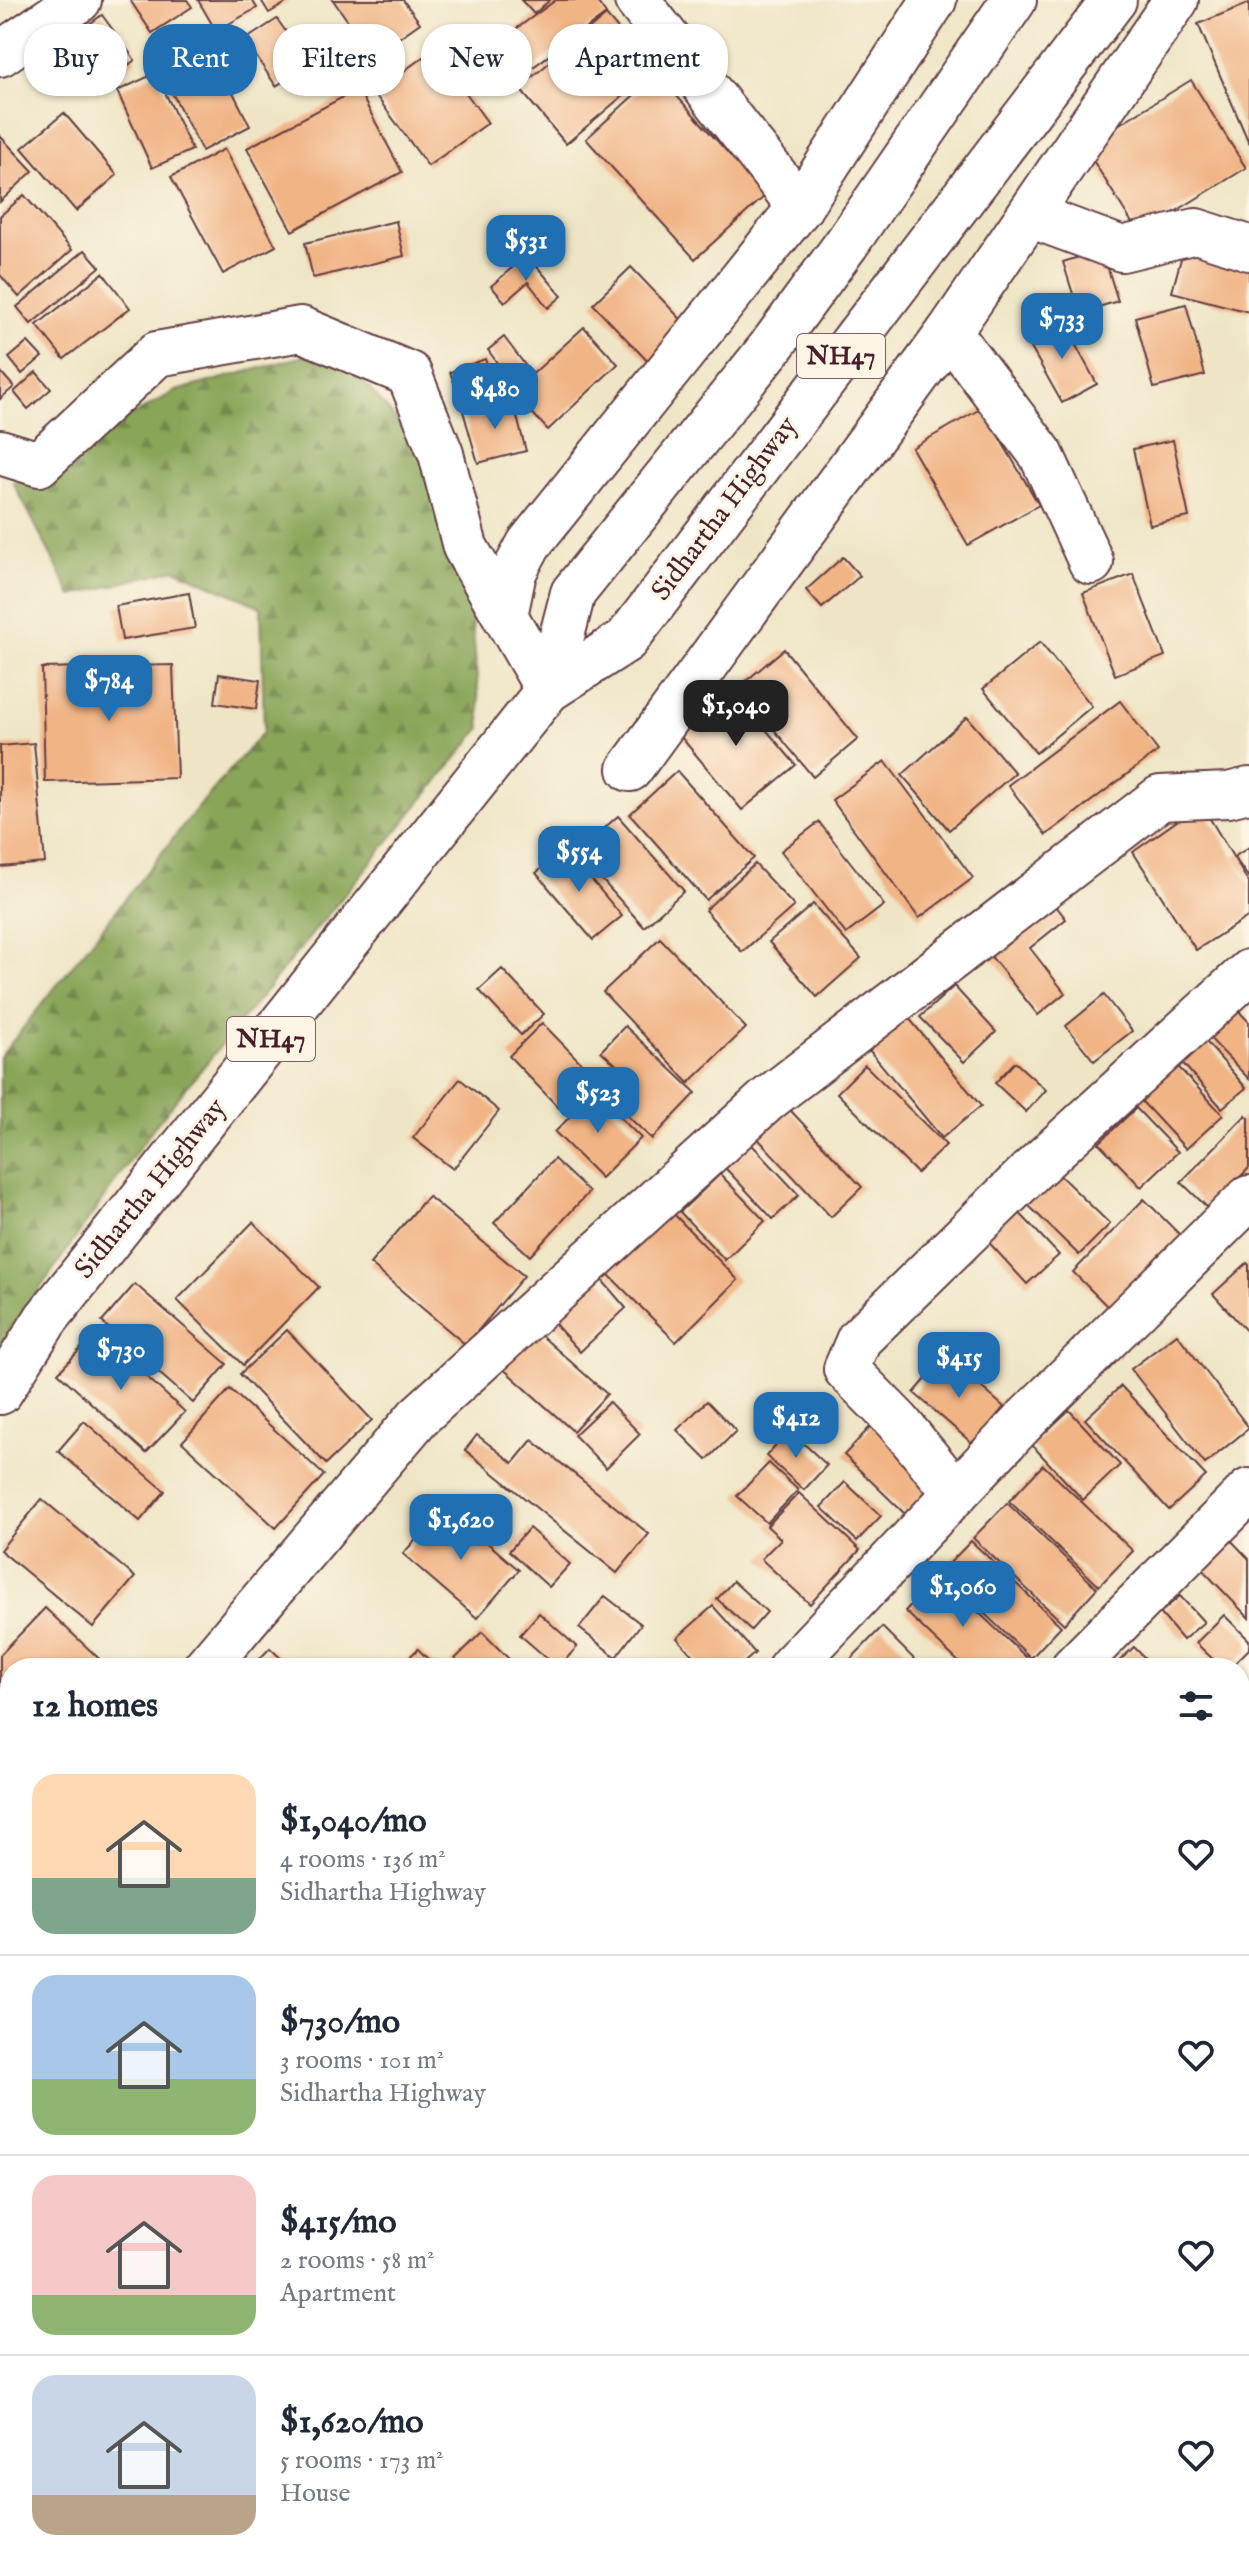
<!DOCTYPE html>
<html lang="en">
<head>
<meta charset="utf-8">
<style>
	:root { --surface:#fff; --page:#f6f6f7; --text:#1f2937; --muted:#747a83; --line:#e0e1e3; --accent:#1f6fb2 }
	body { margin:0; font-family:"IM FELL English",serif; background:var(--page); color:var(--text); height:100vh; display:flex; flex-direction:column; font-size:30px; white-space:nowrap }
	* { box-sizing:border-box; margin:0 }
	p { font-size:26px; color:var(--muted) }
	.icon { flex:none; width:44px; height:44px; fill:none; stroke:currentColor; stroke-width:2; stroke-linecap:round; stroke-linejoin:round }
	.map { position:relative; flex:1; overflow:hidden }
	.details { position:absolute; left:0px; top:1658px; width:1250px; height:912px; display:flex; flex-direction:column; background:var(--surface); border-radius:32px 32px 0 0; box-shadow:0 2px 6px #0004 }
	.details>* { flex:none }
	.top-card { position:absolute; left:24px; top:24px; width:800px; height:72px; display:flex; gap:16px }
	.price { position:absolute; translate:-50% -68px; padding:0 18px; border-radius:16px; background:var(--accent); color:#fff; font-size:26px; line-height:52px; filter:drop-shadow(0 2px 4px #0008) }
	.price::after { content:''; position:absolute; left:50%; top:48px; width:24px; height:18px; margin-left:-12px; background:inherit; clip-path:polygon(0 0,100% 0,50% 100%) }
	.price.current { background:#222; color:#fff }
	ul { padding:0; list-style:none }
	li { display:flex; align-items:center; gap:24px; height:200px; padding:0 32px }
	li+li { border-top:2px solid var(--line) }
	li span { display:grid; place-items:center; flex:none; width:224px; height:160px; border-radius:24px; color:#555 }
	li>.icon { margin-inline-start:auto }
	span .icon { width:96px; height:96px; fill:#fffc; stroke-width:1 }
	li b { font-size:34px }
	h2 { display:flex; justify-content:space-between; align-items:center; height:96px; padding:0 32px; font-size:34px }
	.tag { padding:0 28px; border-radius:32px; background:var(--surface); box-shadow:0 2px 6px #0004; font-size:28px; line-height:72px }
	.tag.current { background:var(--accent); color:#fff }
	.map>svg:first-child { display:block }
	.forest { fill:url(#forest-firs); stroke:#6a6242; stroke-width:2 }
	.water { fill:#88bbf6; stroke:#696d90; stroke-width:2 }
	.building { fill:#f1b485 }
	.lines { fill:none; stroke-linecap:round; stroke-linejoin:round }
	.street-casing { stroke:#633d42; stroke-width:48 }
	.highway-casing { stroke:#633d42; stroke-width:48 }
	.street { stroke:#fff; stroke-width:44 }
	.highway { stroke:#fff; stroke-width:44 }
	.labels { text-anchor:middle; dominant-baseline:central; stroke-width:6; stroke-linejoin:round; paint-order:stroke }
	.shield { fill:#fcf5e5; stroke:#7f5f63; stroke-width:2 }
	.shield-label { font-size:26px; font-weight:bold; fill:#4a1f2b }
	.street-label { font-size:28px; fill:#4a1f2b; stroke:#fcf5e5 }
</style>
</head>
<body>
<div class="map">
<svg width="1249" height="2570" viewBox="0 0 1249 2570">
	<defs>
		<pattern id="forest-firs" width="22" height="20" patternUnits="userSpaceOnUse" patternTransform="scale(2)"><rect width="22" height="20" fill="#89a659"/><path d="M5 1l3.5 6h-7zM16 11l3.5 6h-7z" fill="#72874a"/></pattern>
	</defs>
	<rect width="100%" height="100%" fill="#fcf5e5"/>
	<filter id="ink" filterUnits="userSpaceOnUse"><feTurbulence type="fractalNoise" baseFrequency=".0125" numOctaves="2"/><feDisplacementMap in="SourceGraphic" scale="16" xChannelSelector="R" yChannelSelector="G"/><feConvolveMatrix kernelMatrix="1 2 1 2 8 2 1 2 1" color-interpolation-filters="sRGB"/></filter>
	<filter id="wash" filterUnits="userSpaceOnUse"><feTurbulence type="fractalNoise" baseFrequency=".006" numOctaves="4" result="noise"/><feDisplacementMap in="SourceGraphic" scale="32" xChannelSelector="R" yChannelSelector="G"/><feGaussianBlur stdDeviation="1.8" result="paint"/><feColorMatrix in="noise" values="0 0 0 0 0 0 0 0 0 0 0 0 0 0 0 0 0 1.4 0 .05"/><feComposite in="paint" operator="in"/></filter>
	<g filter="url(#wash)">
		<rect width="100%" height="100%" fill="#efe5c6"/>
		<polygon class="forest" points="334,348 427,455 469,582 481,728 154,1127 0,1345 0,1057 195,811 264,731 261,607 175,569 72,596 13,482 176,391"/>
		<polygon class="water" points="1249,2324 1249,2570 826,2570 843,2560 1240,2560 1240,2329"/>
		<g id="blocks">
			<g class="building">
				<polygon points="130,0 187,0 192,7 152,33"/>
				<polygon points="198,0 252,0 257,8 216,31"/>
				<polygon points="261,0 291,0 269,13"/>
				<polygon points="333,0 403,0 420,23 373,56"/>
				<polygon points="521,0 550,0 534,14"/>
				<polygon points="556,0 596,0 606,14 533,67 509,34"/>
				<polygon points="1249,3 1249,143 1198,24"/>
				<polygon points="102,15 135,60 95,90 61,45"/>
				<polygon points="606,15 653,70 566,144 519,88"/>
				<polygon points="277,19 309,64 276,86 245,40"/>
				<polygon points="202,31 250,126 202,151 153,56"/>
				<polygon points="434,49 488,123 428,166 374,93"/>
				<polygon points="156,73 192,150 152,168 117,91"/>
				<polygon points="657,74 766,195 695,259 586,139"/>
				<polygon points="1191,80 1246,168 1139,234 1084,146"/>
				<polygon points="358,89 402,172 292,231 247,148"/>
				<polygon points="64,113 117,175 76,211 22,148"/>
				<polygon points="0,136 33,171 0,202"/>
				<polygon points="224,149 276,246 223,274 171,177"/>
				<polygon points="24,195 72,250 19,297 0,275 0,216"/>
				<polygon points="396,221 404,256 313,278 305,243"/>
				<polygon points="1186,240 1249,256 1249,312 1172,292"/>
				<polygon points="85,250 100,267 31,324 17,307"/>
				<polygon points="1102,250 1118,301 1079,313 1063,262"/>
				<polygon points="527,255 562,296 548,308 528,282 505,302 491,286"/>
				<polygon points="631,267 694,333 656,370 593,304"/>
				<polygon points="103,273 130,308 64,359 37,325"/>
				<polygon points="1186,304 1205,375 1154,388 1135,317"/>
				<polygon points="1062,320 1097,384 1062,403 1026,339"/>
				<polygon points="584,327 618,364 548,430 513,392"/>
				<polygon points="504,337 528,369 511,382 488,350"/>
				<polygon points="28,342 42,357 22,374 9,358"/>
				<polygon points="485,359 494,383 459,396 450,372"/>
				<polygon points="0,371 14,387 0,399"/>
				<polygon points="36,372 51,389 28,409 14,392"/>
				<polygon points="512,398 526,451 478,463 463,411"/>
				<polygon points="982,408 1039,505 968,545 912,448"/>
				<polygon points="1173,440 1189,517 1150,525 1133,449"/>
				<polygon points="843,557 860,576 822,608 806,590"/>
				<polygon points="1133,574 1165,656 1115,675 1083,593"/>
				<polygon points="189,593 195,628 122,640 116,606"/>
				<polygon points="1040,642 1092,706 1036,753 983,689"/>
				<polygon points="784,649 858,739 813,777 739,687"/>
				<polygon points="173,665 177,778 45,782 42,668"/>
				<polygon points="219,674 260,680 256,709 215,703"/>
				<polygon points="729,686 796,765 742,810 676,731"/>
				<polygon points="1120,701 1158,751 1046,835 1008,785"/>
				<polygon points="967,717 1015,773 949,830 902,775"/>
				<polygon points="34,743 45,863 0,867 0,746"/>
				<polygon points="885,761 973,878 919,918 832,800"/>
				<polygon points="677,771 754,858 706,900 630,814"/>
				<polygon points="1201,804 1249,883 1249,916 1196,950 1133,852"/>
				<polygon points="618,816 684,891 644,927 577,852"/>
				<polygon points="819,822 884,905 846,934 781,851"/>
				<polygon points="1249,847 1249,878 1234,857"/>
				<polygon points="565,848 622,916 593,940 536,873"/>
				<polygon points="755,864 794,906 742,952 705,910"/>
				<polygon points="1050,898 1066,919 1030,948 1065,993 1038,1015 985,949"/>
				<polygon points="813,904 861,958 817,997 769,942"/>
				<polygon points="660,938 746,1028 689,1083 603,992"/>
				<polygon points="502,969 544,1014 521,1035 479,990"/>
				<polygon points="954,986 996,1032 964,1062 920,1017"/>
				<polygon points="1104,995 1132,1031 1094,1061 1066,1026"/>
				<polygon points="1231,1003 1249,1022 1249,1079 1203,1031"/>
				<polygon points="904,1012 981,1106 942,1138 864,1044"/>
				<polygon points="542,1023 593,1075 559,1108 509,1056"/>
				<polygon points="625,1026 696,1093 652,1139 602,1092 623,1071 601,1051"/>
				<polygon points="1196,1030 1246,1088 1222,1108 1172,1051"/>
				<polygon points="1171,1059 1223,1115 1186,1149 1134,1093"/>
				<polygon points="1015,1062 1046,1090 1026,1112 995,1083"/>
				<polygon points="865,1065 946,1145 917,1173 837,1093"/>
				<polygon points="460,1079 499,1111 453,1169 413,1138"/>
				<polygon points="594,1092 641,1138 601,1178 555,1132"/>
				<polygon points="779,1098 862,1187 831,1217 748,1128"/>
				<polygon points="1136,1108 1178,1152 1141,1187 1099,1143"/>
				<polygon points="1246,1115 1249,1118 1249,1168 1209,1209 1181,1182"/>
				<polygon points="741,1133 799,1195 773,1219 715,1157"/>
				<polygon points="554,1159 589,1192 530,1256 494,1223"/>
				<polygon points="1050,1166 1110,1224 1079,1255 1019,1196"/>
				<polygon points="720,1174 765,1221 725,1260 680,1212"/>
				<polygon points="428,1196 524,1276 466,1345 370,1264"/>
				<polygon points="1144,1199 1182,1237 1111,1310 1073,1272"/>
				<polygon points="665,1205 738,1280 676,1342 601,1267"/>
				<polygon points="1015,1208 1059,1255 1027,1284 984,1237"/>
				<polygon points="253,1222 319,1287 243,1365 177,1300"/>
				<polygon points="1247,1263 1249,1265 1249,1334 1213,1294"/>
				<polygon points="595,1272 626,1308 580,1352 546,1314"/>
				<polygon points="135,1284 227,1364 193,1403 102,1322"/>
				<polygon points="534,1329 607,1394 573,1431 500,1366"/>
				<polygon points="287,1330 372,1420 326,1464 240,1374"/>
				<polygon points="97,1331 185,1412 146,1453 58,1373"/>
				<polygon points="1177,1334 1249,1428 1205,1464 1131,1369"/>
				<polygon points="946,1356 1004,1407 973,1444 914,1393"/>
				<polygon points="1121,1386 1206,1476 1169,1510 1085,1419"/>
				<polygon points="230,1389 324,1475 276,1528 182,1442"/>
				<polygon points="707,1401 736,1431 707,1460 677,1430"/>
				<polygon points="609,1402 640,1434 606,1468 574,1435"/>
				<polygon points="1069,1410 1120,1465 1083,1500 1032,1445"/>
				<polygon points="84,1421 165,1491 140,1521 58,1451"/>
				<polygon points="873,1424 935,1483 905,1514 844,1455"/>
				<polygon points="789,1430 827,1465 804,1490 766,1456"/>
				<polygon points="477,1435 513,1463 532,1440 649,1534 617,1573 465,1450"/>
				<polygon points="769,1463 798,1490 767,1523 737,1496"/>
				<polygon points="1043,1465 1133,1551 1099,1586 1009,1501"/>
				<polygon points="845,1482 881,1516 857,1541 821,1507"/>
				<polygon points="799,1493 860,1550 810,1604 761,1559 781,1539 767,1526"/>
				<polygon points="42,1499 135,1577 93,1627 0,1550"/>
				<polygon points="1007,1503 1097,1588 1064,1624 973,1538"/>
				<polygon points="445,1506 519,1570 477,1618 403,1554"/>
				<polygon points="529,1528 570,1564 549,1587 509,1551"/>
				<polygon points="1225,1534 1249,1559 1249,1618 1195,1562"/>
				<polygon points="971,1541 1061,1626 1031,1658 941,1572"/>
				<polygon points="939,1575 1029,1660 1021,1668 965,1668 905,1611"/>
				<polygon points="733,1581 767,1612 751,1630 717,1599"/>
				<polygon points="605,1596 641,1624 616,1657 579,1628"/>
				<polygon points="1180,1596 1204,1622 1183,1640 1160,1613"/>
				<polygon points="713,1606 755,1653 738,1668 704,1668 677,1638"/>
				<polygon points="45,1608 109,1668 10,1668 10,1703 0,1694 0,1655"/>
				<polygon points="539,1613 577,1647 558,1668 520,1635"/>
				<polygon points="1224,1615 1249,1640 1249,1649 1230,1668 1222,1668 1196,1643"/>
				<polygon points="882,1627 923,1668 842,1668"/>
				<polygon points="482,1632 518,1668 452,1668 449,1665"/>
				<polygon points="1134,1647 1155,1668 1112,1668"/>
				<polygon points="270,1648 291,1668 251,1668"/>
				<polygon points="418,1649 437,1668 398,1668"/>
				<polygon points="1240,1723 1249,1733 1249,1808 1240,1798"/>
				<polygon points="0,1758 10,1766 10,1804 0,1796"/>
				<polygon points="10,1908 10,1946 0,1936 0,1918"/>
				<polygon points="0,1973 10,1983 10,2015 0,2024"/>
				<polygon points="1249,2037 1249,2065 1240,2054 1240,2045"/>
				<polygon points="1240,2072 1249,2083 1249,2121 1240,2129"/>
				<polygon points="1249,2138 1249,2174 1240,2163 1240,2145"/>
				<polygon points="7,2163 10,2204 0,2214 0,2170"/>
				<polygon points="0,2378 10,2387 10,2455 0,2467"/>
				<polygon points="5,2514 10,2519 10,2560 54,2560 65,2570 0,2570 0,2519"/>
				<polygon points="138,2560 176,2560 184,2570 147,2570"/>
				<polygon points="183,2560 233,2560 241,2570 191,2570"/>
				<polygon points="248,2560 300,2560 282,2570 253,2570"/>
			</g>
		</g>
	</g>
	<g filter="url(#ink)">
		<use href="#blocks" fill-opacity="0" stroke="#633d42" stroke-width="2"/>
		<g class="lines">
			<defs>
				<g id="street">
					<polyline points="637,0 800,207"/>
					<polyline points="0,54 79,0"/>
					<polyline points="1030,215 1122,249 1196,231 1249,248"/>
					<polyline points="949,332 1041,454 1091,562"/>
					<polyline points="0,452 39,464 157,354 301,329 409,374 441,454 465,547 548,690"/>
					<polyline points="505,616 514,572 529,544 800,207 934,0"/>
					<polyline points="630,769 949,332 1176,0"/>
					<polyline points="956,1493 898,1422 846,1369 859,1339 1031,1171 1249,972"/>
					<polyline points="205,1668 418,1417 768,1099 1160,798 1228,795 1249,790"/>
					<polyline points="790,1668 1025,1420 1249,1198"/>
					<polyline points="1073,1668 1249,1491"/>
					<polyline points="0,1882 10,1873"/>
					<polyline points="1240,1935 1249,1926"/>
					<polyline points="0,2491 10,2484"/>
					<polyline points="381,2570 443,2560"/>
				</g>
				<g id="highway">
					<polyline points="548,690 573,593 770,348 847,243 1014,0"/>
					<polyline points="0,1392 46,1319 548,690 626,640 1114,0"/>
				</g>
			</defs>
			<use href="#street" class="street-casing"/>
			<use href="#highway" class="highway-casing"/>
			<use href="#street" class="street"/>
			<use href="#highway" class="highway"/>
		</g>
	</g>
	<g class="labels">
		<g class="shield">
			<rect x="797" y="334" width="88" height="44" rx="6"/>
			<rect x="227" y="1017" width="88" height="44" rx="6"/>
		</g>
		<g class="shield-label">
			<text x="841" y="356">NH47</text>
			<text x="271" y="1039">NH47</text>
		</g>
		<g class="street-label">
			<text transform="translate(725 509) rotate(-53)">Sidhartha Highway</text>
			<text transform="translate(151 1189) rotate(-51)">Sidhartha Highway</text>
		</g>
	</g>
</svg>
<b class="price" style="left:526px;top:283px">$531</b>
<b class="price" style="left:1062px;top:361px">$733</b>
<b class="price" style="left:495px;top:431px">$480</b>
<b class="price" style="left:109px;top:723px">$784</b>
<b class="price current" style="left:736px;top:748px">$1,040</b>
<b class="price" style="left:579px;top:894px">$554</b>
<b class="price" style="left:598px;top:1135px">$523</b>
<b class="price" style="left:121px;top:1392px">$730</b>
<b class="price" style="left:959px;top:1400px">$415</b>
<b class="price" style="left:796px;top:1460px">$412</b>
<b class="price" style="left:461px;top:1562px">$1,620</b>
<b class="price" style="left:963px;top:1629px">$1,060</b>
<div class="top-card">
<a class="tag">Buy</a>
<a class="tag current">Rent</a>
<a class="tag">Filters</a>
<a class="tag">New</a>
<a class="tag">Apartment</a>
</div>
<section class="details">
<h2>12 homes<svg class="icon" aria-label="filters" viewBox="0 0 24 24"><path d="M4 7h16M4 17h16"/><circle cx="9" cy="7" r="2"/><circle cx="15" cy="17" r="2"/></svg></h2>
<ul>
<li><span style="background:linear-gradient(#ffd9b3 65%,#7fa58c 0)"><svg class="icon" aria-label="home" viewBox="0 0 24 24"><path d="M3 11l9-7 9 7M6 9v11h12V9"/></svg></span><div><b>$1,040/mo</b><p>4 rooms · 136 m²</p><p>Sidhartha Highway</p></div><svg class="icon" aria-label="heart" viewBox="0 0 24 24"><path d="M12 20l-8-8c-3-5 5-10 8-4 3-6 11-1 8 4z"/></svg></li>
<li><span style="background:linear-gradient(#a9c7e8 65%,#8fb573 0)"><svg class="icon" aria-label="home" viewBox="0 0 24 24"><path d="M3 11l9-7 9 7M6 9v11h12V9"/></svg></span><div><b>$730/mo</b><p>3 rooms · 101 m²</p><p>Sidhartha Highway</p></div><svg class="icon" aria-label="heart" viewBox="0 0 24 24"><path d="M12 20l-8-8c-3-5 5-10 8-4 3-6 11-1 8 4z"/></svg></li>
<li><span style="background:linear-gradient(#f6c9c9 75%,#8fb573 0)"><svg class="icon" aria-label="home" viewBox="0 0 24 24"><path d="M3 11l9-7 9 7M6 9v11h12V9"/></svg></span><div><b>$415/mo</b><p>2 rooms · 58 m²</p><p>Apartment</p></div><svg class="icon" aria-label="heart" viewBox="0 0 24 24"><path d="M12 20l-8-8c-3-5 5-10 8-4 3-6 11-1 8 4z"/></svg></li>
<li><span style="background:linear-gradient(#c9d6e8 75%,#b9a48a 0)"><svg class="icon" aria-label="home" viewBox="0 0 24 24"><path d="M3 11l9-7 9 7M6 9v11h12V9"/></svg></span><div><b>$1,620/mo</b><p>5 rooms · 173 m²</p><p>House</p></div><svg class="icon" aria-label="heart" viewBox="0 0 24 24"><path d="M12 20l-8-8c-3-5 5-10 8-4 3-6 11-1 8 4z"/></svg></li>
</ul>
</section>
</div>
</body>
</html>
